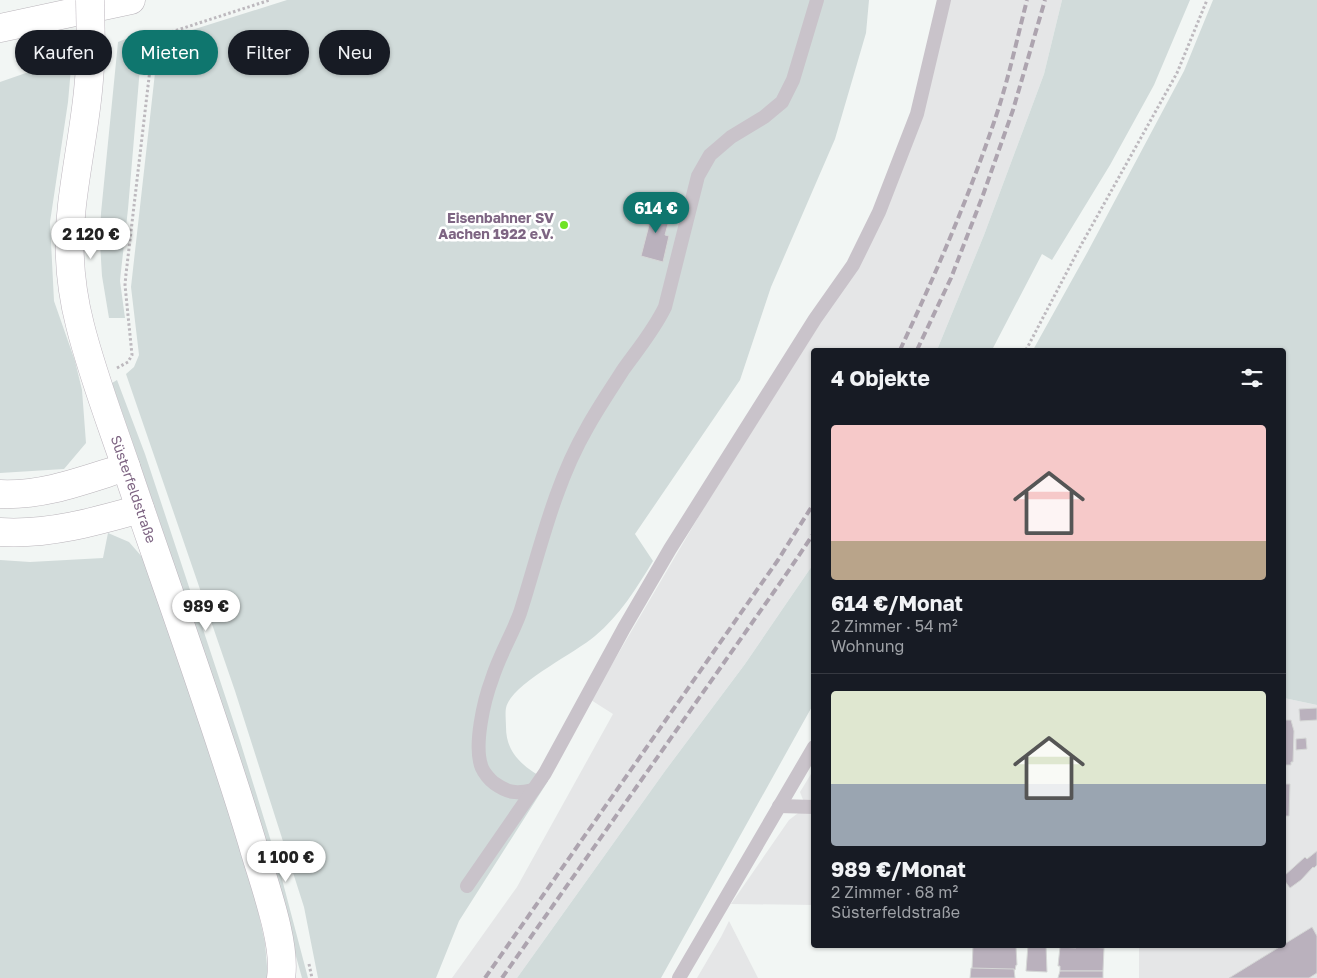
<!DOCTYPE html>
<html lang="de">
<head>
<meta charset="utf-8">
<style>
	:root { --surface:#171b24; --page:#20242c; --text:#f1f3f6; --muted:#9ea1a6; --line:#363941; --accent:#0f766e }
	body { margin:0; font-family:"Golos Text",sans-serif; background:var(--page); color:var(--text); height:100vh; display:flex; flex-direction:column; font-size:19px; white-space:nowrap }
	* { box-sizing:border-box; margin:0 }
	p { font-size:16px; color:var(--muted) }
	.icon { flex:none; width:28px; height:28px; fill:none; stroke:currentColor; stroke-width:2; stroke-linecap:round; stroke-linejoin:round }
	.map { position:relative; flex:1; overflow:hidden }
	.details { position:absolute; left:811px; top:348px; width:475px; height:600px; display:flex; flex-direction:column; background:var(--surface); border-radius:5px; box-shadow:0 1px 4px #0004 }
	.details>* { flex:none }
	.top-card { position:absolute; left:15px; top:30px; width:475px; height:45px; display:flex; gap:10px }
	.price { position:absolute; translate:-50% -42px; padding:0 11px; border-radius:18px; background:#fff; color:#222; font-size:16px; line-height:32px; filter:drop-shadow(0 1px 2px #0008) }
	.price::after { content:''; position:absolute; left:50%; top:30px; width:15px; height:11px; margin-left:-8px; background:inherit; clip-path:polygon(0 0,100% 0,50% 100%) }
	.price.on { background:var(--accent); color:#fff }
	ul { padding:0; list-style:none }
	li { display:grid; align-content:center; gap:10px; height:265px; padding:0 20px }
	li+li { border-top:1px solid var(--line) }
	li span { display:grid; place-items:center; height:155px; border-radius:5px; color:#555 }
	li>.icon { margin-inline-start:auto }
	span .icon { width:90px; height:90px; fill:#fffc; stroke-width:1 }
	li b { font-size:21px }
	h2 { display:flex; justify-content:space-between; align-items:center; height:60px; padding:0 20px; font-size:21px }
	.pill { padding:0 18px; border-radius:22px; background:var(--surface); box-shadow:0 1px 4px #0004; font-size:18px; line-height:45px }
	.pill.on { background:var(--accent); color:#fff }
	.map>svg:first-child { display:block }
	.built { fill:#e5e6e7 }
	.green { fill:#d1dbda }
	.building { fill:#bab1bd; stroke:#d5d7d6 }
	.lines { fill:none; stroke-linecap:round; stroke-linejoin:round }
	.secondary-casing { stroke:#bdb6be; stroke-width:29 }
	.highway-casing { stroke:#b9b4ba; stroke-width:29 }
	.path { stroke:#bdb9be; stroke-width:3; stroke-dasharray:2.5 2.5; stroke-linecap:butt }
	.lane { stroke:#c9c3ca; stroke-width:14 }
	.secondary { stroke:#fff; stroke-width:28 }
	.highway { stroke:#fff; stroke-width:28 }
	.rail { stroke:#ada4af; stroke-width:4; stroke-dasharray:8 4; stroke-linecap:butt }
	.secondary-bridge-casing { stroke:#bdb6be; stroke-width:29; stroke-linecap:butt }
	.secondary-bridge { stroke:#fff; stroke-width:28 }
	.poi-dot { fill:#70e325; stroke:#fff; stroke-width:2 }
	.labels { text-anchor:middle; dominant-baseline:central; stroke-width:5; stroke-linejoin:round; paint-order:stroke }
	.poi-label { font-size:14px; font-weight:bold; fill:#7e6583; stroke:#fff; text-anchor:end }
	.street-label { font-size:14px; fill:#7e6583; stroke:#fff }
</style>
</head>
<body>
<div class="map">
<svg width="1317" height="978" viewBox="0 0 1317 978">
	<rect width="100%" height="100%" fill="#f2f6f4"/>
	<g class="built">
		<polygon points="951,0 1062,0 1044,74 984,235 937,350 814,350 814,563 745,664 665,771 517,978 452,978 517,887 613,714 591,700 706,504 821,322 913,140"/>
		<polygon points="1284,698 1317,705 1317,978 1139,978 1139,945 1284,945"/>
		<polygon points="814,769 814,905 731,904 789,820 806,807 800,792"/>
		<polygon points="729,921 758,978 697,978 721,937"/>
	</g>
	<g class="green">
		<path d="M287 0H869L866 33 835 139 771 287 740 380 635 534 653 561C636 589 620 615 595 636 574 654 511 684 506 708 505 713 506 721 506 727 506 755 525 768 548 781L459 921 436 978H318L304 907 235 691 126 374 134 367 139 355 131 287 157 55 164 41 176 35Z"/>
		<polygon points="1062,0 1190,0 1154,85 1110,165 1052,260 1042,254 992,350 937,350 984,235 1044,74"/>
		<polygon points="1213,0 1317,0 1317,705 1284,698 1284,350 1033,350 1087,253 1184,71"/>
		<polygon points="143,32 128,209 121,271 120,281 125,318 109,318 102,276 100,243 101,213 118,42"/>
		<polygon points="72,57 68,102 50,222 54,301 75,361 82,390 86,443 64,469 0,473 0,82"/>
		<path d="M117 380 145 454 240 741 278 864 308 978H302C247 777 180 579 112 383Z"/>
		<polygon points="108,533 129,542 143,558 186,671 255,897 265,943 268,978 0,978 0,560 30,562 103,558"/>
		<polygon points="814,563 814,703 661,978 517,978 665,771 745,664"/>
	</g>
	<g class="building">
		<polygon points="646,206 671,213 665,235 669,236 663,262 641,256 649,225 642,223"/>
		<polygon points="1317,708 1317,720 1300,721 1299,709"/>
		<polygon points="1284,720 1291,720 1294,731 1293,762 1291,762 1291,765 1284,765"/>
		<polygon points="1306,738 1307,749 1296,750 1296,739"/>
		<polygon points="1284,784 1290,784 1289,816 1284,816"/>
		<polygon points="1317,851 1317,865 1314,868 1313,867 1301,880 1290,888 1284,880 1284,876 1305,857 1307,859"/>
		<polygon points="1312,927 1317,936 1317,973 1309,978 1229,978"/>
		<polygon points="990,945 1016,947 1017,965 1016,965 1015,970 972,969 973,946"/>
		<polygon points="1028,945 1046,945 1047,972 1026,971"/>
		<polygon points="1078,946 1104,948 1103,971 1060,971 1060,966 1058,966 1060,947 1076,948"/>
		<polygon points="971,968 1014,969 1015,978 970,978"/>
		<polygon points="1060,971 1103,971 1103,978 1058,978"/>
	</g>
	<g class="lines">
		<defs>
			<path id="secondary" d="M91 52C90 68 89 84 87 100 83 135 76 170 72 205 67 245 70 286 80 325 92 373 110 420 126 467 168 592 214 716 252 842 262 878 287 943 281 978"/>
			<g id="highway">
				<polyline points="0,28 131,0"/>
				<path d="M0 494C44 496 84 480 126 467"/>
				<path d="M0 532C48 535 94 522 140 509"/>
			</g>
		</defs>
		<use href="#secondary" class="secondary-casing"/>
		<use href="#highway" class="highway-casing"/>
		<g class="path">
			<polyline points="1026,350 1080,247 1177,73 1207,0"/>
			<polyline points="117,368 128,362 132,355 125,285 126,274 152,52 157,40 165,34 270,0"/>
			<polyline points="309,964 312,978"/>
		</g>
		<g class="lane">
			<path d="M533 790C516 794 508 793 494 783 490 780 484 773 482 768 473 747 484 700 492 679 499 656 512 635 520 613 540 550 554 485 587 428 598 408 611 389 623 370 638 349 654 330 665 307L698 176 710 155 731 137 764 117 782 102 793 80 817 0"/>
			<polyline points="779,806 814,807"/>
			<polyline points="467,886 545,773 624,628 670,549 815,319 853,265 879,212 917,114 944,0"/>
			<polyline points="679,978 814,747"/>
		</g>
		<use href="#secondary" class="secondary"/>
		<use href="#highway" class="highway"/>
		<g class="rail">
			<path d="M900 350C937 271 972 190 999 107 1010 72 1018 35 1027 0"/>
			<polyline points="917,350 951,278 983,195 1013,110 1045,0"/>
			<polyline points="485,978 778,560 814,503"/>
			<polyline points="502,978 785,576 814,533"/>
		</g>
		<defs>
			<polyline id="secondary-bridge" points="90,0 91,52"/>
		</defs>
		<use href="#secondary-bridge" class="secondary-bridge-casing"/>
		<use href="#secondary-bridge" class="secondary-bridge"/>
	</g>
	<circle class="poi-dot" cx="564" cy="225" r="5"/>
	<g class="labels">
		<g class="poi-label">
			<text x="554" y="217">Eisenbahner SV<tspan x="554" dy="16">Aachen 1922 e.V.</tspan></text>
		</g>
		<g class="street-label">
			<text transform="translate(134 489) rotate(71)">Süsterfeldstraße</text>
		</g>
	</g>
</svg>
<b class="price on" style="left:656px;top:234px">614 €</b>
<b class="price" style="left:91px;top:260px">2 120 €</b>
<b class="price" style="left:206px;top:632px">989 €</b>
<b class="price" style="left:286px;top:883px">1 100 €</b>
<div class="top-card">
<a class="pill">Kaufen</a>
<a class="pill on">Mieten</a>
<a class="pill">Filter</a>
<a class="pill">Neu</a>
</div>
<section class="details">
<h2>4 Objekte<svg class="icon" aria-label="filters" viewBox="0 0 24 24"><path d="M4 7h16M4 17h16"/><circle cx="9" cy="7" r="2"/><circle cx="15" cy="17" r="2"/></svg></h2>
<ul>
<li><span style="background:linear-gradient(#f6c9c9 75%,#b9a48a 0)"><svg class="icon" aria-label="home" viewBox="0 0 24 24"><path d="M3 11l9-7 9 7M6 9v11h12V9"/></svg></span><div><b>614 €/Monat</b><p>2 Zimmer · 54 m²</p><p>Wohnung</p></div></li>
<li><span style="background:linear-gradient(#dfe7d0 60%,#9aa5b1 0)"><svg class="icon" aria-label="home" viewBox="0 0 24 24"><path d="M3 11l9-7 9 7M6 9v11h12V9"/></svg></span><div><b>989 €/Monat</b><p>2 Zimmer · 68 m²</p><p>Süsterfeldstraße</p></div></li>
</ul>
</section>
</div>
</body>
</html>
